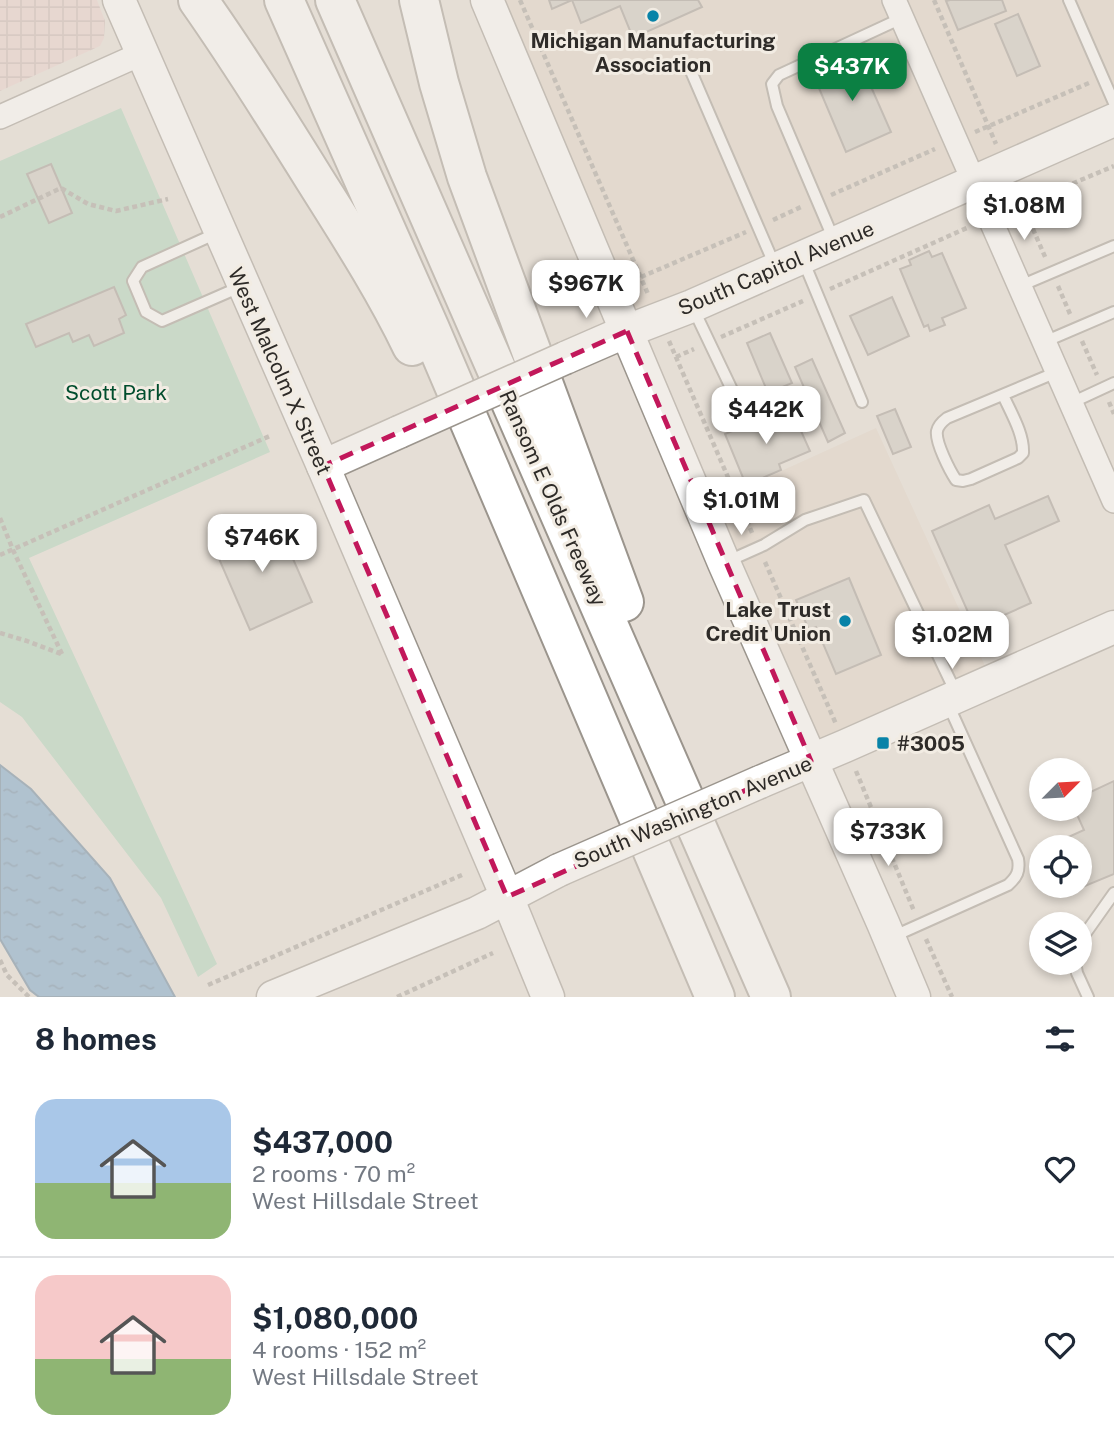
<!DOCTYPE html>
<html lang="en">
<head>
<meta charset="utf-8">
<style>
	:root { --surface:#fff; --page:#f2f2f3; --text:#1f2937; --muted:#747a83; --line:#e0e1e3; --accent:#0b8043 }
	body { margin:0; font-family:"Public Sans",sans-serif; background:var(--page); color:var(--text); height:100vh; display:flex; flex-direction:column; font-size:26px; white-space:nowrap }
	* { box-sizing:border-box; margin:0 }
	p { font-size:23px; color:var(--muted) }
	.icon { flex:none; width:38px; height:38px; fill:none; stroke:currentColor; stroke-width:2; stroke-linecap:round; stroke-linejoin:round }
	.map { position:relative; height:997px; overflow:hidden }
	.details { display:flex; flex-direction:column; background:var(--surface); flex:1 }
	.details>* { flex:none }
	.needle { width:46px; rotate:66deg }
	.tools { position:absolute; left:1029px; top:758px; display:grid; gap:14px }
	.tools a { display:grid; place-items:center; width:63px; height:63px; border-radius:50%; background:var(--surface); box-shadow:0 4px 10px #0003; font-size:35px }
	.price { position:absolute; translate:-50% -60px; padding:0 16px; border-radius:14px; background:#fff; color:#222; font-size:23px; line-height:46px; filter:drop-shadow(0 2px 4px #0008) }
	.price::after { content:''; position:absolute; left:50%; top:42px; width:21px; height:16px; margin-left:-10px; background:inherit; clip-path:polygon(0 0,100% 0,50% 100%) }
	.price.selected { background:var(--accent); color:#fff }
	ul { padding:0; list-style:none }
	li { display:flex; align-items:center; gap:21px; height:175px; padding:0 35px }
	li+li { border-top:2px solid var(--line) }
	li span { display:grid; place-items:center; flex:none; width:196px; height:140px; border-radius:21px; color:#555 }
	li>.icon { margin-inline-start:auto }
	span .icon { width:84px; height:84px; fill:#fffc; stroke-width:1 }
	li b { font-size:30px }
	h2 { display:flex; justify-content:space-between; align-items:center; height:84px; padding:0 35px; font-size:30px }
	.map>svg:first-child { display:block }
	.built { fill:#dfd3c5 }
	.industrial { fill:url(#industrial-grid) }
	.green { fill:#a9d2b8 }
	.water { fill:url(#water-ripples); stroke:#5c7c97; stroke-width:2 }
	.building { fill:#cbc5bd; stroke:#9c958e; stroke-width:2 }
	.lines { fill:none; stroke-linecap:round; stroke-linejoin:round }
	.lane-casing { stroke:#9b958d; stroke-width:14 }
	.street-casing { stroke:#9b958d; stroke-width:26 }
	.secondary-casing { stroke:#9b958d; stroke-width:35 }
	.highway-casing { stroke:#9b958d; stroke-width:42 }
	.path { stroke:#a19b95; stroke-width:4.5; stroke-dasharray:5 3.5; stroke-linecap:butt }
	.lane { stroke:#fff; stroke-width:10 }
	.street { stroke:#fff; stroke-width:23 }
	.secondary { stroke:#fff; stroke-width:32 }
	.highway { stroke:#fff; stroke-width:38 }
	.secondary-bridge-casing { stroke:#9b958d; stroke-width:35; stroke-linecap:butt }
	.secondary-bridge { stroke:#fff; stroke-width:32 }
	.marked { fill:none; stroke:#c2185b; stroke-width:5; stroke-dasharray:14 9; stroke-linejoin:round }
	.poi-dot { fill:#0883a8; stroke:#f2ece3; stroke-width:2.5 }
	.labels { text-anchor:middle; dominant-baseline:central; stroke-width:6; stroke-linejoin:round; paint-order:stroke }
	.poi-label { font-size:21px; font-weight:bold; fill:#2e2b28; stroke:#f2ece3 }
	.street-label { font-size:21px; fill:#2e2b28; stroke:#f2ece3 }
	.park-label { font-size:21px; fill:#004d2d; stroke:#f2ece3 }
</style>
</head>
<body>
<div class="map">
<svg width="1114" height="997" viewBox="0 0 1114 997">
	<defs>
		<pattern id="industrial-grid" width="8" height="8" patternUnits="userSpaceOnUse" patternTransform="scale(1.75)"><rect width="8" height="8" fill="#e9cfcb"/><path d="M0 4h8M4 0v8" fill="none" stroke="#c8b2ae"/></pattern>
		<pattern id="water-ripples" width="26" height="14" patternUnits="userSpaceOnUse" patternTransform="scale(1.75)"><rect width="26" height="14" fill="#709fc7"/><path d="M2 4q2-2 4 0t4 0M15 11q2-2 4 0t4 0" fill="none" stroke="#5c82a2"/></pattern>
	</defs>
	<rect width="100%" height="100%" fill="#e5ded6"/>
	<g class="built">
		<polygon points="484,0 1114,0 1114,118 627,331"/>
		<polygon points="876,428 987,670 818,744 706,505"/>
	</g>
	<polygon class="industrial" points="0,0 97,0 105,21 104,38 100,46 0,91"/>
	<polygon class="green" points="121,108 270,452 29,558 217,964 198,977 161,898 22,717 0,702 0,161"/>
	<polygon class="water" points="0,765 31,789 110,878 175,997 39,997 30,990 0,939"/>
	<g class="building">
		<polygon points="549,0 698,0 702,7 633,38 620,6 581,23 572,0 552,9"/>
		<polygon points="950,0 1002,0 1006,11 958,30 946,1"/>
		<polygon points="1018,14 1040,66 1017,76 995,24"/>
		<polygon points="857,55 891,132 846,152 813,74"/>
		<polygon points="51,164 72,213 49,223 27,174"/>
		<polygon points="929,251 932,257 942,253 966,308 942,318 945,325 930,331 928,325 924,327 900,269 911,265 909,260"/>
		<polygon points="114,287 126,315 119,319 124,333 94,346 89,335 73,342 69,333 36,347 26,324"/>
		<polygon points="892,297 909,336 868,355 850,316"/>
		<polygon points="770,333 792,383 768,393 747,343"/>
		<polygon points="812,359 845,433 828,442 795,367"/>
		<polygon points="895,409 911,447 893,454 877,416"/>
		<polygon points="792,411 810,451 779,464 781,470 746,485 725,434 761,419 763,423"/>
		<polygon points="1048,496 1059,521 1005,545 1031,603 975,628 932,531 989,505 995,519"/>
		<polygon points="275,518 312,602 250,630 213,545"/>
		<polygon points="849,578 881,655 836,674 816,627 809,630 796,600"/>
		<polygon points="1114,781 1114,874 1085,886 1080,874 1080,847 1068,847 1064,839 1084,830 1074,808 1080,808 1080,797"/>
	</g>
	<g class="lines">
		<defs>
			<g id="lane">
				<polyline points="1069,0 1114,103"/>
				<polyline points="690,69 775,266"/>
				<polyline points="217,233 142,267 133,281 146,312 162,321 240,287"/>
				<polyline points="834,240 777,106 772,84 779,75 902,18"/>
				<polyline points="803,260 862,402"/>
				<polyline points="1020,286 1114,246"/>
				<polyline points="693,308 743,413"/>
				<polyline points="1044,342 1114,312"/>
				<path d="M1003 395C1011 413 1024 434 1023 453L1018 458 971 479 963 481 956 480C950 471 935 442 937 431 938 426 943 421 947 418L1057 372"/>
				<polyline points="1071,403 1114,383"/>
				<polyline points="726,562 764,545 805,520 864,500 956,693"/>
				<path d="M892 937 1008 885C1017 877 1020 871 1018 859L948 704"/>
				<polyline points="1080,941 1114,893"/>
				<polyline points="1075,962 1077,973 1088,997"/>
			</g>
			<g id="street">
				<polyline points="894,0 1114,501"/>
				<polyline points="0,117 143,53"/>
			</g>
			<g id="secondary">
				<polyline points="119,0 323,466 507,897 548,997"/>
				<polyline points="487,0 724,563 883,923 914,997"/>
				<polyline points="565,358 627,331 692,306 1114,120"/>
				<polyline points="323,466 399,432"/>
				<polyline points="760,782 845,746 1114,627"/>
				<polyline points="273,997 477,913 559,870"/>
			</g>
			<g id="highway">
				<path d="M198 0C239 58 277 119 315 180 349 234 384 288 412 346"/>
				<polyline points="284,0 430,329 715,997"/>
				<polyline points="335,0 771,997"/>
				<polyline points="419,0 439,83 467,177 624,602"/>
			</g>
		</defs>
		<use href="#lane" class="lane-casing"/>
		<use href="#street" class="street-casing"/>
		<use href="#secondary" class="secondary-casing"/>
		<use href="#highway" class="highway-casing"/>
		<g class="path">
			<polyline points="520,0 648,294"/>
			<polyline points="934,0 996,144"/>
			<polyline points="975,132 1089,83"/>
			<polyline points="1016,190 1046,259"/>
			<polyline points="831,195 935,149"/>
			<polyline points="1010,210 1114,166"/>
			<polyline points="0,217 61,188 88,204 116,211 168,199"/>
			<polyline points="773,220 803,206"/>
			<polyline points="641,277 746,232"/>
			<polyline points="1058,286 1070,314"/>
			<polyline points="830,289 969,227"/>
			<polyline points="721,337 803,301"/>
			<polyline points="669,341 753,535"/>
			<polyline points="1082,341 1097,375"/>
			<polyline points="676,357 694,349"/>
			<polyline points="1109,402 1114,414"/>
			<polyline points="0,518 13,550 62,654"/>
			<polyline points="0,555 272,435"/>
			<polyline points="765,562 836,724"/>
			<polyline points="0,633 27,641 61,654"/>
			<polyline points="856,771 914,911"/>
			<polyline points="926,939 952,997"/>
			<polyline points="0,960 7,975 29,997"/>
			<polyline points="208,985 462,875"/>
			<polyline points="397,997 493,953"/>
		</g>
		<use href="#lane" class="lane"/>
		<use href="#street" class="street"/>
		<use href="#secondary" class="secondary"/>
		<use href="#highway" class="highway"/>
		<defs>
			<g id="secondary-bridge">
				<polyline points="399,432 565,358"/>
				<polyline points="559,870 760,782"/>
			</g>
		</defs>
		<use href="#secondary-bridge" class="secondary-bridge-casing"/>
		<use href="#secondary-bridge" class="secondary-bridge"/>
	</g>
	<path d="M0 0H1114V997H0ZM627 331 811 761 507 897 323 466Z" fill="#e5ded6" fill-opacity=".55" fill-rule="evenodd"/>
	<path class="marked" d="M627 331 811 761 507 897 323 466Z"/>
	<g class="poi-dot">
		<circle cx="653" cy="16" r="7"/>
		<circle cx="845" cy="621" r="7"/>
		<rect x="876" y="736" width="14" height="14" rx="3.5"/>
	</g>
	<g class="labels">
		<g class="poi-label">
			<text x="653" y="40">Michigan Manufacturing<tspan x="653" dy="24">Association</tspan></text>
			<text x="831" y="609" text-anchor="end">Lake Trust<tspan x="831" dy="24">Credit Union</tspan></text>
			<text x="897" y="743" text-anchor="start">#3005</text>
		</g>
		<g class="street-label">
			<text transform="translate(776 268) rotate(-23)">South Capitol Avenue</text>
			<text transform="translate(280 371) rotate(66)">West Malcolm X Street</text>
			<text transform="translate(553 498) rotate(66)">Ransom E Olds Freeway</text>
			<text transform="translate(693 812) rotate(-23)">South Washington Avenue</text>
		</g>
		<g class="park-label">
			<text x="116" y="392">Scott Park</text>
		</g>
	</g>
</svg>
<div class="tools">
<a><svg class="needle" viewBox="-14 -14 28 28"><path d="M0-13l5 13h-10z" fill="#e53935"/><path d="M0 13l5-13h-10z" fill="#747a83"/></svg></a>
<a><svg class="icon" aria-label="locate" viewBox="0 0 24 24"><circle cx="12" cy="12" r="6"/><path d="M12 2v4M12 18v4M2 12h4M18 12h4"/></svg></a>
<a><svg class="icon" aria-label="layers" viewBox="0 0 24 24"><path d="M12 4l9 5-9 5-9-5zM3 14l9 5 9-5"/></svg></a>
</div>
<b class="price selected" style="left:852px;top:103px">$437K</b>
<b class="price" style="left:1024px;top:242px">$1.08M</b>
<b class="price" style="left:586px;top:320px">$967K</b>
<b class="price" style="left:766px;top:446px">$442K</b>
<b class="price" style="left:741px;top:537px">$1.01M</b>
<b class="price" style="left:262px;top:574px">$746K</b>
<b class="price" style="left:952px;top:671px">$1.02M</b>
<b class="price" style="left:888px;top:868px">$733K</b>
</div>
<section class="details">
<h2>8 homes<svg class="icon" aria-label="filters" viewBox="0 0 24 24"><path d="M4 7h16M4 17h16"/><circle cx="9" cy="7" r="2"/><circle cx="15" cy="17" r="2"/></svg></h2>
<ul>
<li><span style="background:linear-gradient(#a9c7e8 60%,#8fb573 0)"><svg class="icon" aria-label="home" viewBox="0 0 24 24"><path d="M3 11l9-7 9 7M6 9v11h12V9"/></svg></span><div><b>$437,000</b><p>2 rooms · 70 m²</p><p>West Hillsdale Street</p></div><svg class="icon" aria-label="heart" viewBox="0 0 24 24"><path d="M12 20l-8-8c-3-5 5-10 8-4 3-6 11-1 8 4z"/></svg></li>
<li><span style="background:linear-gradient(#f6c9c9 60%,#8fb573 0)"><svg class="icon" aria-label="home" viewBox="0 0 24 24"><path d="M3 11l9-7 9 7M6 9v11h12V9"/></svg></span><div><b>$1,080,000</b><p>4 rooms · 152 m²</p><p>West Hillsdale Street</p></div><svg class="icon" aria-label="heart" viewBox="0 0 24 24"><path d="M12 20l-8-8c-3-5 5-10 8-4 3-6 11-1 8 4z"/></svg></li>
</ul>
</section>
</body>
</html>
